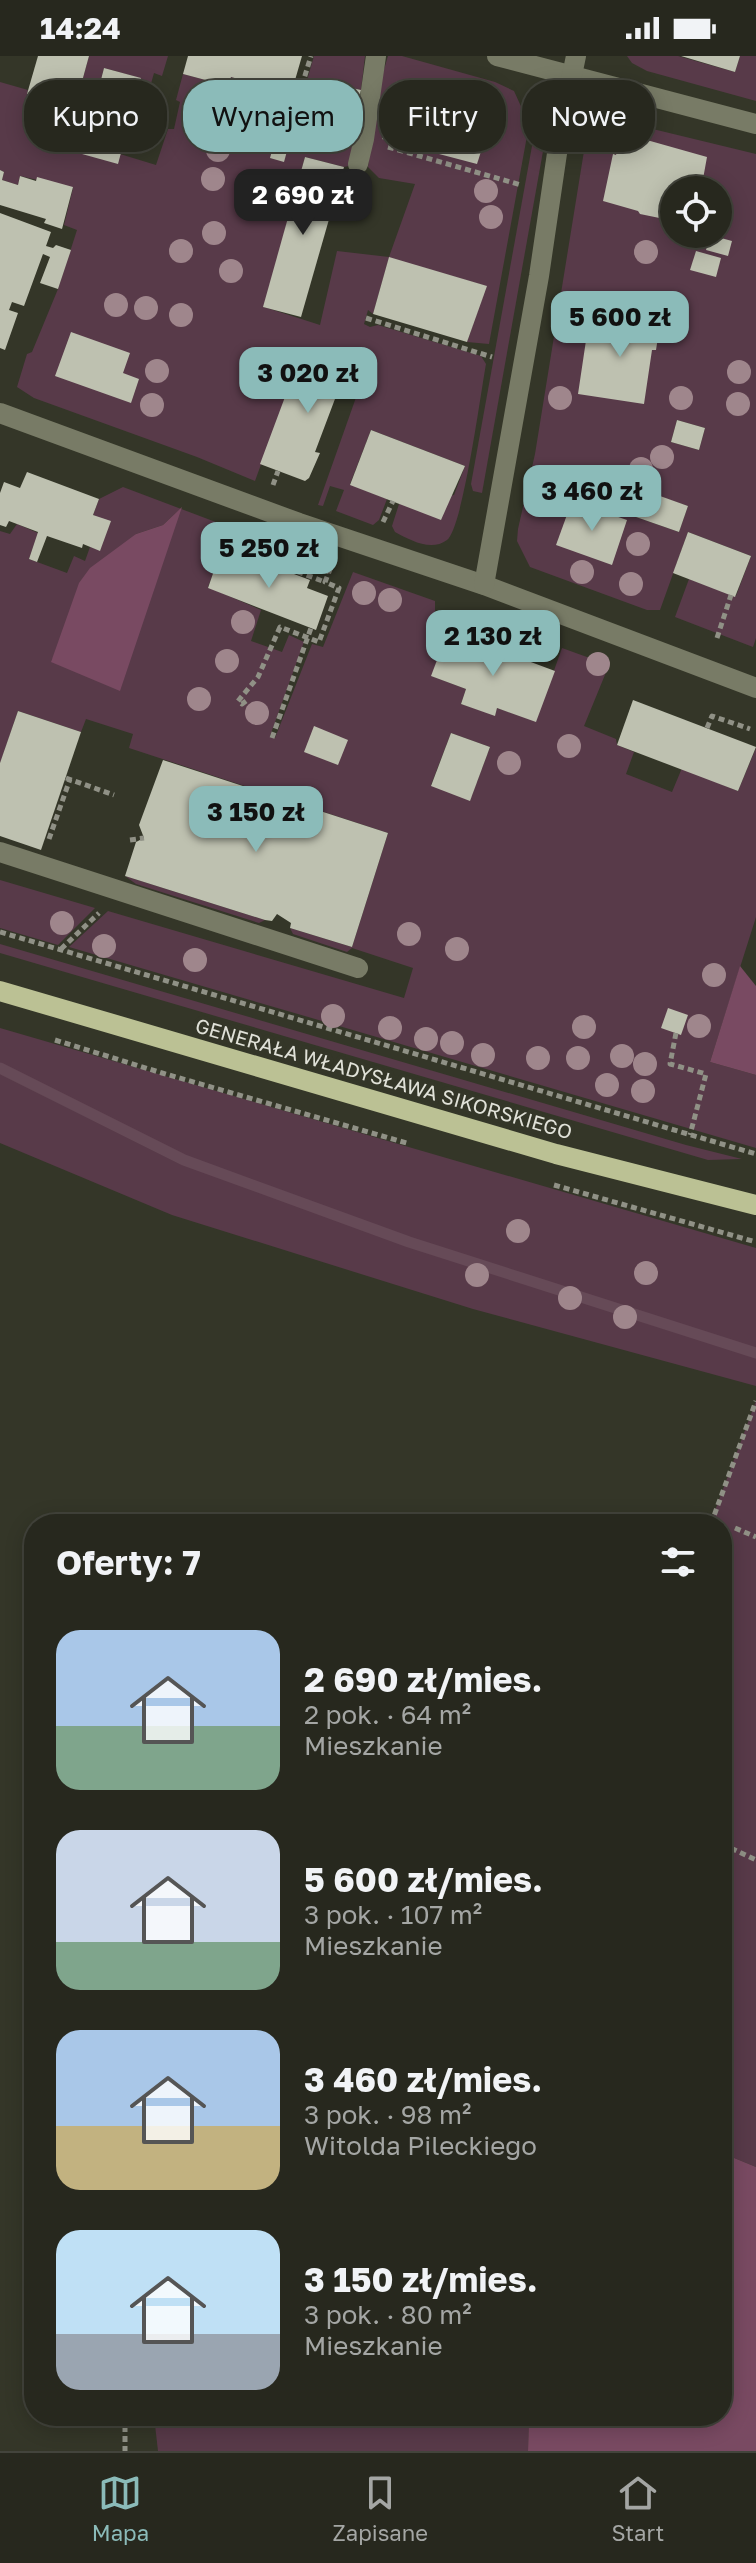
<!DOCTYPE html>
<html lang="pl">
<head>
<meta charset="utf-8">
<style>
	:root { --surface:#27281e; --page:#2f3027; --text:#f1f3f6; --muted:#a4a6a4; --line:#43443c; --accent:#8bbbb9 }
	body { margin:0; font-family:"Golos Text",sans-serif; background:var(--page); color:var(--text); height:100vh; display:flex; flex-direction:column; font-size:30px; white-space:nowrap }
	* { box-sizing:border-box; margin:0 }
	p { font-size:26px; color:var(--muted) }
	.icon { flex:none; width:44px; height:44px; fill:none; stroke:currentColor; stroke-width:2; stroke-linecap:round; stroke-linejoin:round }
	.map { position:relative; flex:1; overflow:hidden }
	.side { position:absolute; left:24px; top:1458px; width:708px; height:912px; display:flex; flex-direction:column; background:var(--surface); border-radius:32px; box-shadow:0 4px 20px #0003,0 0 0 2px var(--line) }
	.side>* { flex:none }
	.guide { position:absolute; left:24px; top:24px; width:708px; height:72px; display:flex; gap:16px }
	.fabs { position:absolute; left:660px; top:120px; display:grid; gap:16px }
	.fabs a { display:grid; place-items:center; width:72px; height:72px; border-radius:50%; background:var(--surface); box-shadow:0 4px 20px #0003,0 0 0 2px var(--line); font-size:40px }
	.price { position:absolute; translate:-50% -68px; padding:0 18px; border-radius:16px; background:var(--accent); color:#111; font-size:26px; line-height:52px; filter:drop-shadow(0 2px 4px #0008) }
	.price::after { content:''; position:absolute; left:50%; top:48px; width:24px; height:18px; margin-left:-12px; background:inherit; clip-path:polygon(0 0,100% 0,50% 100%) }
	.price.active { background:#222; color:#fff }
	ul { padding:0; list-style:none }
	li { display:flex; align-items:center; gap:24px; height:200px; padding:0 32px }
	li span { display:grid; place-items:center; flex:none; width:224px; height:160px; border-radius:24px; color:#555 }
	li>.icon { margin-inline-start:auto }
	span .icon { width:96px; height:96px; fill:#fffc; stroke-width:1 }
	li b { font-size:34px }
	h2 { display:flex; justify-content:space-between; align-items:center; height:96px; padding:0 32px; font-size:34px }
	.chip { padding:0 28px; border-radius:32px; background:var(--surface); box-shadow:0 4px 20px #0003,0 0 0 2px var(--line); font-size:28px; line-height:72px }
	.chip.active { background:var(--accent); color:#111 }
	.status { display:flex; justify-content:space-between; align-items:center; height:56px; padding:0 40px; background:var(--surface); direction:ltr }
	.status svg { height:22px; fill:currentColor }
	.tab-bar { display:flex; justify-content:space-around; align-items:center; height:112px; border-top:2px solid var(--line); background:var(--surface); font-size:22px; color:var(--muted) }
	.tab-bar a { display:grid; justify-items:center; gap:4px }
	.tab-bar .active { color:var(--accent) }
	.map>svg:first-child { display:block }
	.green { fill:#583a49; fill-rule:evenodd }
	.forest { fill:#794a62 }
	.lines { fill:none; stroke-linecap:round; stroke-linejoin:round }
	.stream { stroke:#664a57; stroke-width:11 }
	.building { fill:#bec1b0 }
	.path { stroke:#909186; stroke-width:5; stroke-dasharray:6 4; stroke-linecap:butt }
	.minor { stroke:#787b66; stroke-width:20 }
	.major { stroke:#bbc194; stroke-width:20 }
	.tree { fill:#9f868c }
	.labels { text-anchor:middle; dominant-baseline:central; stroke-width:8; stroke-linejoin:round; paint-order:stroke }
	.street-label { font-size:20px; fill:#e0e1d8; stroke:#343628 }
</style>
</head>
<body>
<div class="status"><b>14:24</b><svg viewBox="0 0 49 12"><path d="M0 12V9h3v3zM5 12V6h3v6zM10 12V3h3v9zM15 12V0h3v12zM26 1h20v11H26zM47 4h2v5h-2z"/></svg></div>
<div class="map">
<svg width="756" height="2395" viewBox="0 0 756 2395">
	<rect width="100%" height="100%" fill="#343628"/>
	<g class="green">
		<path d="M89 0H168L162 20 154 17 148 38 137 35 140 22 104 12 82 97 120 98 156 109 168 73H174L180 46 176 44 183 18 228 30 231 21 236 22 230 57 292 76 314 0H365L361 34 325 26 316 65 352 74 357 53 358 108 344 111 305 101 264 251 320 269 337 195 389 201 415 128 379 122 368 111 376 40 388 0H402L495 26 514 35 524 57 523 77 527 80 489 288 467 286 486 230 389 202 373 258 368 254 364 268 370 271 378 269 481 300 486 308C481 335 463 472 447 484 431 496 410 484 395 476L392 470 399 448 454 439 465 410 371 374 350 428 387 443 379 464 373 469 336 455 344 434 330 430 323 450 318 449 371 299 362 294 350 292 338 322 298 306 255 425 197 401 34 342 17 331 27 298 32 296 58 233 77 174 64 169 73 132 20 120 18 129 2 124 4 116 0 114V26L28 34 27 38 75 51Z"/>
		<polygon points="627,0 678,0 735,16 740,0 756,0 756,45 647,15 632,7"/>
		<path d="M628 67 756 98V582L753 591 675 561 689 523 736 540 751 500 688 476 660 554H647L530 511 517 485 518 473 535 398 584 95 594 76 613 68ZM674 134H718V178H674ZM677 364 705 372 699 394 671 386ZM645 436 688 450 679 476 636 461Z"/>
		<polygon points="538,79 543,80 545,84 482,437 473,435 471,428 532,90"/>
		<path d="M123 431 282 491 277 512 241 498 237 508 219 501 208 531 261 554 251 585 282 596 289 579 304 586 270 680 272 682H275L312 588 323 591 353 516 435 545V557L448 575 432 620 466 633 461 648 495 659 497 652 536 665 562 592 609 609 584 670 616 683 617 689 634 696 626 718 672 736 682 712 738 735 756 692V861L710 1006 756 1019V1092L69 891 108 855 404 942 413 912 352 892 347 896 293 878 290 872 352 891 388 777 129 692 133 678 86 663 81 676 18 655 0 708V475L10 478 17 468 38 477 29 503 67 517 74 500 85 505 90 491 100 494 110 466 93 459 99 443ZM180 453 51 605 136 478 163 469ZM451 677 490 691 470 744 431 729Z"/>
		<polygon points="125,820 265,864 259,867 136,828"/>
		<polygon points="0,824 95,852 58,889 0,872"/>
		<polygon points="0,888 686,1089 742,1103 708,1104 0,897"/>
		<polygon points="0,972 756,1192 756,1330 473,1253 172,1159 0,1087"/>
		<polygon points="756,1345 756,2111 722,2097 722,1468 710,1468"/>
		<polygon points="154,2360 529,2360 528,2395 158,2395"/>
	</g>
	<g class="forest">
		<polygon points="182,451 120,635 51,606 79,527 90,512 136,478 163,469"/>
		<polygon points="740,910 756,930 756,1019 710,1006"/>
		<polygon points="722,2097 756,2111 756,2395 528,2395 529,2360 722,2360"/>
	</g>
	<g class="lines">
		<polyline class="stream" points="0,1012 184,1104 409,1186 756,1297"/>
	</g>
	<g class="building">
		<polygon points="38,0 89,0 75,51 27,38"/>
		<polygon points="188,0 302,0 291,38 231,21 228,30 183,18"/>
		<polygon points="681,0 740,0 735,16"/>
		<polygon points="104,12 141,22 118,108 82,98"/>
		<polygon points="397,25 495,52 477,108 382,83"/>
		<polygon points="325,26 361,34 352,74 316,65"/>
		<polygon points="278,72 292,77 284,106 270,102"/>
		<polygon points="622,77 707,101 701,134 674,134 674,165 640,158 638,155 603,145 613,98 616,99"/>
		<polygon points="305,101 344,111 301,261 263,251"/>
		<polygon points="0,114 4,116 2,124 18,129 20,120 36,125 37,121 73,131 62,173 44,167 46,163 0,149"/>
		<polygon points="0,157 51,176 46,190 53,192 56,189 71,194 58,233 40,227 50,201 43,198 24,250 12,246 9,254 18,257 5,294 0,292"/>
		<polygon points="710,179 732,185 728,200 706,194"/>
		<polygon points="696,195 721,202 716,221 690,214"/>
		<polygon points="389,201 487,230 467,286 373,258"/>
		<polygon points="622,256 661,262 656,294 652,294 644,348 578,338 588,271 619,275"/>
		<polygon points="71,276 130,297 123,317 139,323 131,347 55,320"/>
		<polygon points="350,292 371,299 360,331 341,327 315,396 320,397 309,422 305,425 260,408 298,306 338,322"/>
		<polygon points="677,364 705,372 699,394 671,386"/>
		<polygon points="371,374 465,410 441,464 350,429"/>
		<polygon points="27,416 99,443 93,459 111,465 100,495 83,488 82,492 47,480 37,506 29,503 38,476 9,465 6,471 0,469 0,437 4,426 20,432"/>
		<polygon points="646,435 688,450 679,476 636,461"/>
		<polygon points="572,445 627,464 612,509 556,489"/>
		<polygon points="688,476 751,500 735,541 673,517"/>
		<polygon points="241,498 310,524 307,532 328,540 316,574 208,532 219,500 237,508"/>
		<polygon points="448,575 555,615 536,666 497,652 495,660 461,648 466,633 431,620"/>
		<polygon points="633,644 756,691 738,735 617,689"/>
		<polygon points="18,655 81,676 41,794 0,780 0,707"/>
		<polygon points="314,670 348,684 338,709 304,696"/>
		<polygon points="451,677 490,691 470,745 431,730"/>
		<polygon points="163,704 388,777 352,891 290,872 291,867 277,858 272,865 265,864 125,820 136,786 144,782 139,769"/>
		<polygon points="668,952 688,959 681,979 661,972"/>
	</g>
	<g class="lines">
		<g class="path">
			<polyline points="296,49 311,0"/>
			<polyline points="388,91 521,129"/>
			<polyline points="366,262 492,301"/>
			<polyline points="273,429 278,415"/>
			<polyline points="383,466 393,445"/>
			<polyline points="269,509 276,487"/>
			<polyline points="288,512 325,526"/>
			<polyline points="287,516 292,502 329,516"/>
			<polyline points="717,582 731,539"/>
			<polyline points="246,645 242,648 238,645 258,621 280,571 319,586 339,532 325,526 333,506"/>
			<polyline points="707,672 712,660 750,673"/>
			<polyline points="272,682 311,572"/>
			<polyline points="66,722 114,739"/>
			<polyline points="49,783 70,723"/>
			<polyline points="130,784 144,782"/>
			<polyline points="0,876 756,1098"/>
			<polyline points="61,893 99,857"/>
			<polyline points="676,977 670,1008 706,1018 690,1079"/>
			<polyline points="55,984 162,1017 410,1088"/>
			<polyline points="554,1129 756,1186"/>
			<polyline points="711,1468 756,1345"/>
			<polyline points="735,1472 756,1481"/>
			<polyline points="722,1788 756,1804"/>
			<polyline points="125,2360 125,2395"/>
		</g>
		<g class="minor">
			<polyline points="497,0 756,68"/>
			<polyline points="358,108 364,83 376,0"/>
			<polyline points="0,357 299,467 484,529 756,632"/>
			<polyline points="484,529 539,220 560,77 576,0"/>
			<polyline points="0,796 358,912"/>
		</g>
		<polyline class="major" points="0,935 556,1098 756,1149"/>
	</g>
	<g class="tree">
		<circle cx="218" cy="59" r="12"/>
		<circle cx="218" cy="94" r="12"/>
		<circle cx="213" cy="123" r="12"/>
		<circle cx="486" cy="135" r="12"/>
		<circle cx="491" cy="161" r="12"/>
		<circle cx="214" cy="177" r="12"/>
		<circle cx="181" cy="195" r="12"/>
		<circle cx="646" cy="196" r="12"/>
		<circle cx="231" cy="215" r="12"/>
		<circle cx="116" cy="249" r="12"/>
		<circle cx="146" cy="252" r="12"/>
		<circle cx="181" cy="259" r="12"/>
		<circle cx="157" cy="315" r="12"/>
		<circle cx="739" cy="316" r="12"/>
		<circle cx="560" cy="342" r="12"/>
		<circle cx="681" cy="342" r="12"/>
		<circle cx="738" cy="348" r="12"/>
		<circle cx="152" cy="349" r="12"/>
		<circle cx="662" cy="401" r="12"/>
		<circle cx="641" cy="413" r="12"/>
		<circle cx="638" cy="488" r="12"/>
		<circle cx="582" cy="516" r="12"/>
		<circle cx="631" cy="528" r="12"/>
		<circle cx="364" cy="537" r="12"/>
		<circle cx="390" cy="544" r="12"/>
		<circle cx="243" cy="566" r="12"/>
		<circle cx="227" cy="605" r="12"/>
		<circle cx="598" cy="608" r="12"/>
		<circle cx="199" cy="643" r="12"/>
		<circle cx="257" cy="657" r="12"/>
		<circle cx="569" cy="690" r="12"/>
		<circle cx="509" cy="707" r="12"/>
		<circle cx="62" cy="867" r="12"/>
		<circle cx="409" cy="878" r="12"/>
		<circle cx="104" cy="890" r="12"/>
		<circle cx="457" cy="893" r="12"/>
		<circle cx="195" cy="904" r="12"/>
		<circle cx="714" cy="919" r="12"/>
		<circle cx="333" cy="960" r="12"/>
		<circle cx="699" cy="970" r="12"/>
		<circle cx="584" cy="971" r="12"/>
		<circle cx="390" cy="972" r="12"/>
		<circle cx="426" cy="983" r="12"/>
		<circle cx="452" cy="987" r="12"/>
		<circle cx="483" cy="999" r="12"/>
		<circle cx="622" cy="1000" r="12"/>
		<circle cx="538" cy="1002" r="12"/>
		<circle cx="578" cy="1002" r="12"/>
		<circle cx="645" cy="1008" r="12"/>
		<circle cx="607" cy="1029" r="12"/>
		<circle cx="643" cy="1035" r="12"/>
		<circle cx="518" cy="1175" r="12"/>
		<circle cx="646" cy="1217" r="12"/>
		<circle cx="477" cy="1219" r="12"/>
		<circle cx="570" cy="1242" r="12"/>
		<circle cx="625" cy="1261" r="12"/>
	</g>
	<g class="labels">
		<g class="street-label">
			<text transform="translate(384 1022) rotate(16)">GENERAŁA WŁADYSŁAWA SIKORSKIEGO</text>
		</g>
	</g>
</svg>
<div class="fabs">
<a><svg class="icon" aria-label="locate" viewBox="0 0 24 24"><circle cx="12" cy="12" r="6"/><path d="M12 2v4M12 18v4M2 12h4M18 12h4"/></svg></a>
</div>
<b class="price active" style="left:303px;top:181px">2 690 zł</b>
<b class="price" style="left:620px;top:303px">5 600 zł</b>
<b class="price" style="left:308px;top:359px">3 020 zł</b>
<b class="price" style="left:592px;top:477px">3 460 zł</b>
<b class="price" style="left:269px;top:534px">5 250 zł</b>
<b class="price" style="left:493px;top:622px">2 130 zł</b>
<b class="price" style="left:256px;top:798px">3 150 zł</b>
<div class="guide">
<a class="chip">Kupno</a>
<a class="chip active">Wynajem</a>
<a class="chip">Filtry</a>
<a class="chip">Nowe</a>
</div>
<section class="side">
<h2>Oferty: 7<svg class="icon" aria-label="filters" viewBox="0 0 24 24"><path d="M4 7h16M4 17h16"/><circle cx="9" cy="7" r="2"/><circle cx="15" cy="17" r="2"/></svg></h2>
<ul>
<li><span style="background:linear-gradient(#a9c7e8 60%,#7fa58c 0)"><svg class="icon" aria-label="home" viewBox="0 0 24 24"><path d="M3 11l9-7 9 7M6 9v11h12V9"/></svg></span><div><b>2 690 zł/mies.</b><p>2 pok. · 64 m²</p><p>Mieszkanie</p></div></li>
<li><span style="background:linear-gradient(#c9d6e8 70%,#7fa58c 0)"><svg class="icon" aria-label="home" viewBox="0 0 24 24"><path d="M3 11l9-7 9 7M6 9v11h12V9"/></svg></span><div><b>5 600 zł/mies.</b><p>3 pok. · 107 m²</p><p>Mieszkanie</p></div></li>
<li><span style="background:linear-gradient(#a9c7e8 60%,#c2b280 0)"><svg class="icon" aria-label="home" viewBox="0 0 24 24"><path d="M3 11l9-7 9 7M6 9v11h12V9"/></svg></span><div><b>3 460 zł/mies.</b><p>3 pok. · 98 m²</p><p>Witolda Pileckiego</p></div></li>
<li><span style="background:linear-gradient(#bfe0f5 65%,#9aa5b1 0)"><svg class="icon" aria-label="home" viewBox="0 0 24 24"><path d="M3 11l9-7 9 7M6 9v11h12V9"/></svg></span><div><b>3 150 zł/mies.</b><p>3 pok. · 80 m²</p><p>Mieszkanie</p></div></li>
</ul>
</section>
</div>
<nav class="tab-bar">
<a class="active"><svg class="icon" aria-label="map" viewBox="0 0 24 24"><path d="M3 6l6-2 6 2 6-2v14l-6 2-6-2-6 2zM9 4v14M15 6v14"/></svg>Mapa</a>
<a><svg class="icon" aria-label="saved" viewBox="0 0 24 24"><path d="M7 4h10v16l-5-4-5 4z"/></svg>Zapisane</a>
<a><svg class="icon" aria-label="home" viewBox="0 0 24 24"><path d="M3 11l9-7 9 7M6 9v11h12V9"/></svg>Start</a>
</nav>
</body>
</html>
